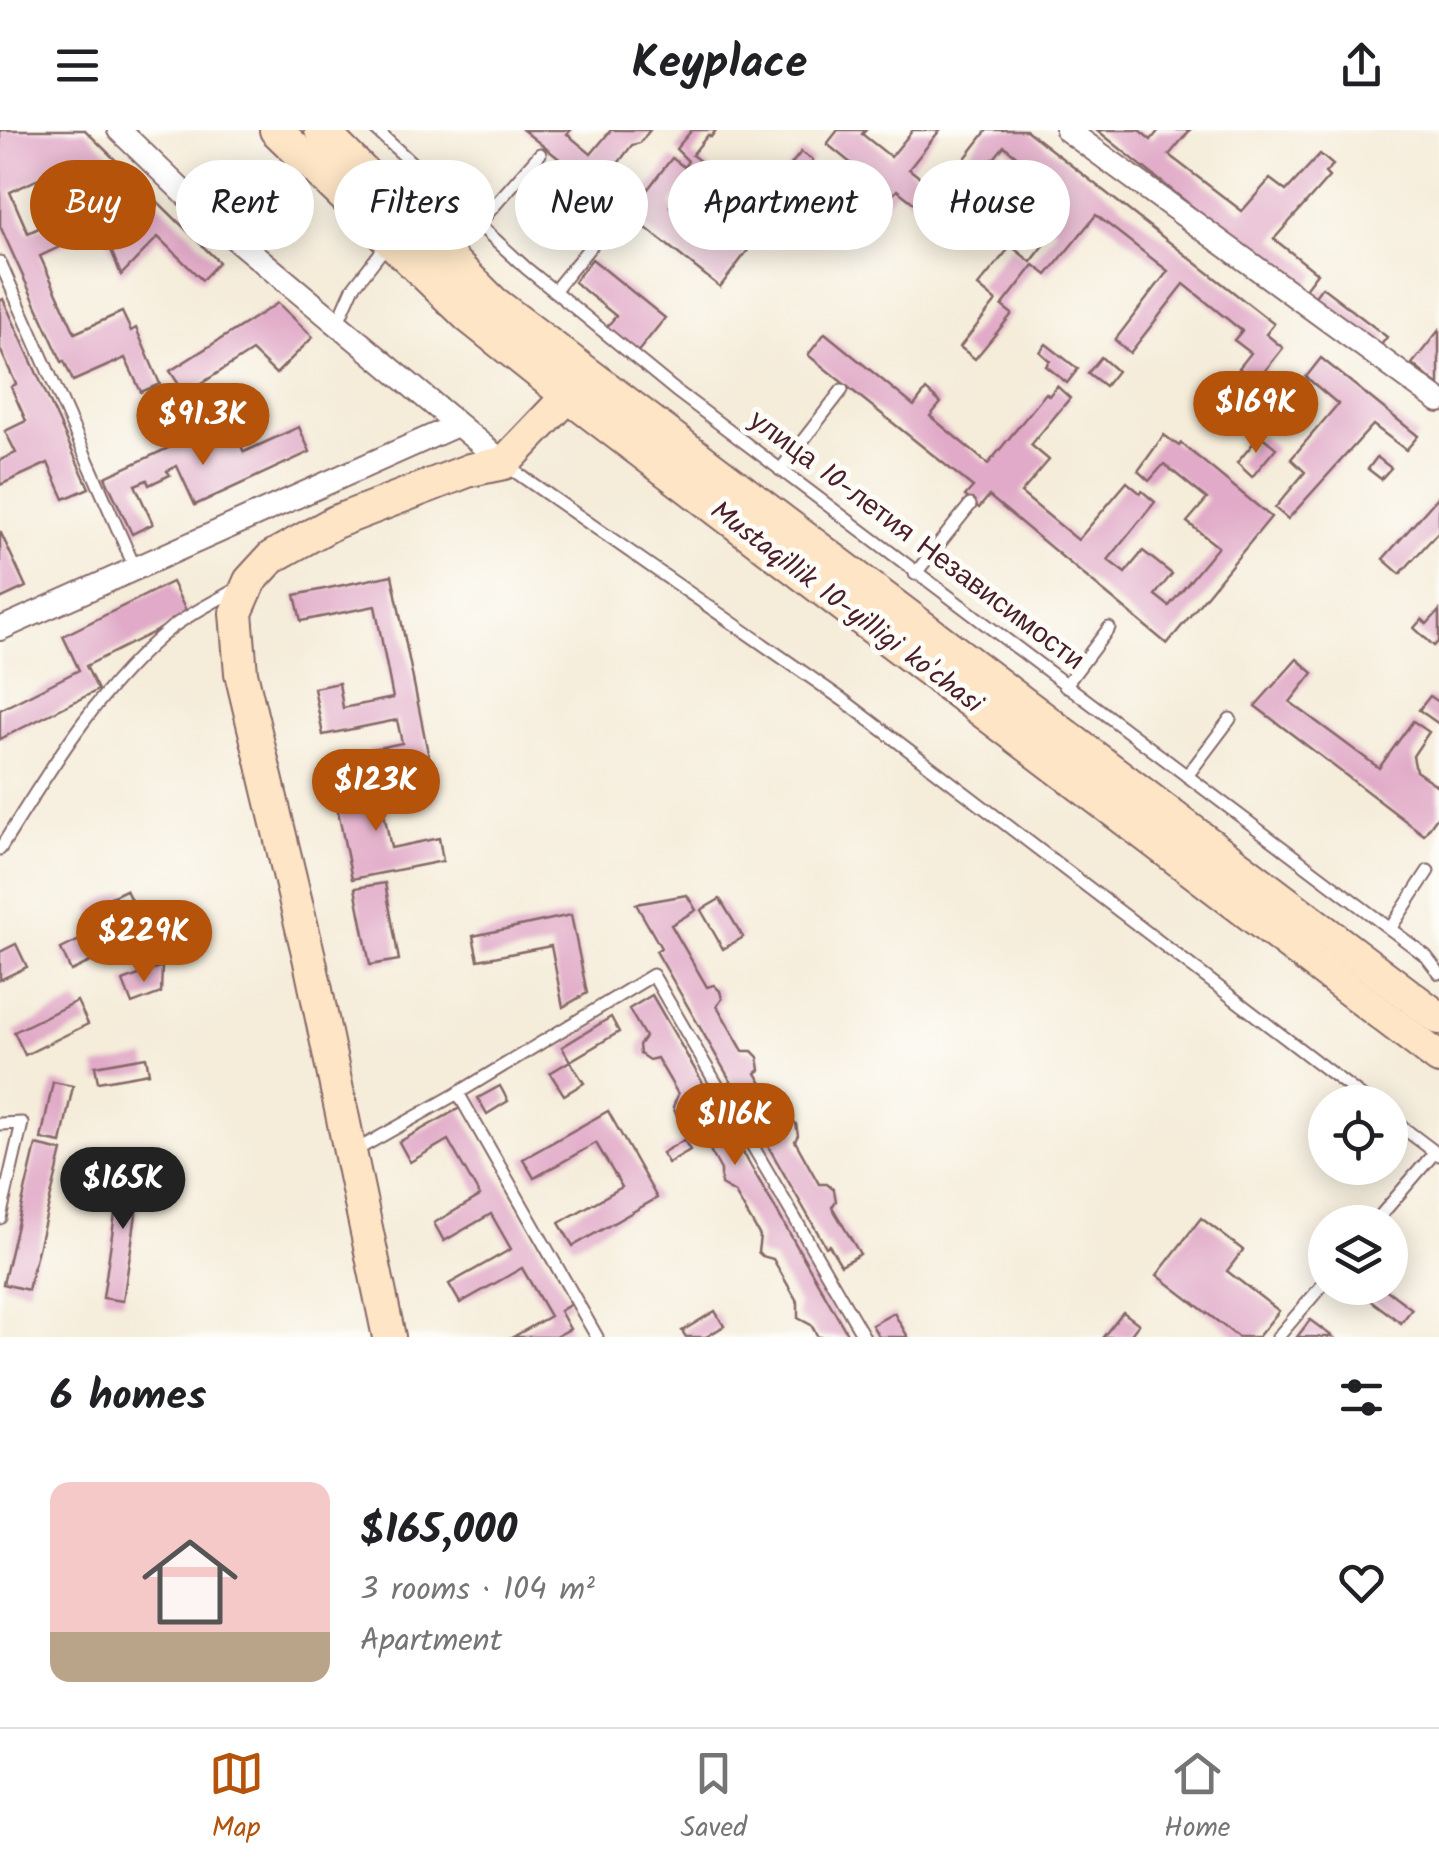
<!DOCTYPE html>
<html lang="en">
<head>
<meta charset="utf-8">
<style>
	:root { --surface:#fff; --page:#f6f6f6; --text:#202124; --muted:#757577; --line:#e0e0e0; --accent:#b45309 }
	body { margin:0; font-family:Kalam,sans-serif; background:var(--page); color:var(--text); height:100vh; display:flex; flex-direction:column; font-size:38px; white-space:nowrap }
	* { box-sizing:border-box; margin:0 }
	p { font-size:32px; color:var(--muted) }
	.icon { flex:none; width:55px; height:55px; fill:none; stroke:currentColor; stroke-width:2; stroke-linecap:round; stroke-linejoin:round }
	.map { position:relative; height:1207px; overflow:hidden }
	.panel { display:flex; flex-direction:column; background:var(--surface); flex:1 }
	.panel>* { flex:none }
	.hud { position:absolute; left:30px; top:30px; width:1380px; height:90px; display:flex; gap:20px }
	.controls { position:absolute; left:1308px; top:955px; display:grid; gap:20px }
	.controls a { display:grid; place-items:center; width:100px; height:100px; border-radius:50%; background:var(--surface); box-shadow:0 5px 25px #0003; font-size:50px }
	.price { position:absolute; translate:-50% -85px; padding:0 22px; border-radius:35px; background:var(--accent); color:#fff; font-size:32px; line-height:65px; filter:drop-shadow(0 2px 5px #0008) }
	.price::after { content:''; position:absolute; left:50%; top:60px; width:30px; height:22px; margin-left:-15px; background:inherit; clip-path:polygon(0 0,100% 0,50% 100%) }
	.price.on { background:#222; color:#fff }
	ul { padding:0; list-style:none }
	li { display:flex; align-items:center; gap:30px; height:250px; padding:0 50px }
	li span { display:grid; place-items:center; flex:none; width:280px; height:200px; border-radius:20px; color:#555 }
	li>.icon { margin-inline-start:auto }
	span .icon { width:120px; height:120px; fill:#fffc; stroke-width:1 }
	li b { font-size:42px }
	h2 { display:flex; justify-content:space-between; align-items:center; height:120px; padding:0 50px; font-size:42px }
	.tag { padding:0 35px; border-radius:45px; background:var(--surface); box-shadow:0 5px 25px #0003; font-size:35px; line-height:90px }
	.tag.on { background:var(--accent); color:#fff }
	header { display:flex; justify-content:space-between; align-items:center; height:130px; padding:0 50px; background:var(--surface); font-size:45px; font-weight:800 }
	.dock { display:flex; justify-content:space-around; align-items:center; height:140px; border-top:2px solid var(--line); background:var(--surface); font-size:28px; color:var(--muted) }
	.dock a { display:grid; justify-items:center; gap:5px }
	.dock .on { color:var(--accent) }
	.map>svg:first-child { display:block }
	.building { fill:#e1aac8; fill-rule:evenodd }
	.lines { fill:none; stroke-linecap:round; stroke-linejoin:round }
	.lane-casing { stroke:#866768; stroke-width:15 }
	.street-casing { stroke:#866768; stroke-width:26 }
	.secondary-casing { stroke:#866768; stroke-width:36 }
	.lane { stroke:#fff; stroke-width:11 }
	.street { stroke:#fff; stroke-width:22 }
	.secondary { stroke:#fde5c5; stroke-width:32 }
	.labels { text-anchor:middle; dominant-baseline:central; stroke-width:10; stroke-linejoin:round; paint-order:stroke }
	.street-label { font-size:28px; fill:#4a1f2b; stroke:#fdfcf7 }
</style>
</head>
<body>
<header><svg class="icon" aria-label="menu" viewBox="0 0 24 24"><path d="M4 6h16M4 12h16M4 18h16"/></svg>Keyplace<svg class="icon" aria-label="share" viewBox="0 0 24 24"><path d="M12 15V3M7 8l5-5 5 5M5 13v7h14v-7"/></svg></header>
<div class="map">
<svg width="1439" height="1207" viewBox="0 0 1439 1207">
	<rect width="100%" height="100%" fill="#fdfcf7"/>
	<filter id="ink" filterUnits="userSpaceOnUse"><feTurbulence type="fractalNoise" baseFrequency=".01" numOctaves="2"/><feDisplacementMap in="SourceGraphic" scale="20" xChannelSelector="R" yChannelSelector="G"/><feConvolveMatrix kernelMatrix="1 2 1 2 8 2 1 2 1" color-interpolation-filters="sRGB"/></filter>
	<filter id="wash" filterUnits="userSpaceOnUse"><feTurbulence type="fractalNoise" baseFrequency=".0048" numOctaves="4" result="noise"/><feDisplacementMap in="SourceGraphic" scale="40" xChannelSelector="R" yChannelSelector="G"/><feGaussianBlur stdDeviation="2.25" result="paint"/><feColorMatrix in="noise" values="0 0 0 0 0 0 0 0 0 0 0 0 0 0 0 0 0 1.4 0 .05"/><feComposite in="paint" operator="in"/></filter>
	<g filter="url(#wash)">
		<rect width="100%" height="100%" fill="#f5ecd9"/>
		<g id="blocks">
			<g class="building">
				<path d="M0 0H85L219 132 202 150 158 107 121 145 102 97 40 126 75 203 122 182 131 201 136 198 160 254 141 262 125 228 73 251 64 231 62 232 0 96ZM80 30 110 60 93 73 28 103 10 62ZM126 75 142 91 126 107 116 82Z"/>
				<path d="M523 0H571L567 4 591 24 611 0H650L640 13 632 15 613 40 644 64 672 28 684 37 688 31 676 19 692 0H716L711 7 708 5 692 25 736 59 744 48 767 66 779 50 791 59 779 75 798 90 781 112 764 99 720 157ZM688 52 721 78 730 67 744 78 717 113 670 76Z"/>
				<polygon points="838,0 866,0 862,4 891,27 913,0 940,0 909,39 939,62 987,0 1026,0 1274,194 1266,204 1283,218 1256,252 1239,238 1251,223 1234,210 1242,201 1184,154 1130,223 1115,210 1168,141 1096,85 1047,145 1034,135 1002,176 1012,184 975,229 960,217 996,171 978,156 1011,116 1031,132 1056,100 1035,83 1055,57 1004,16 952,81 934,67 924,81 897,60 881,79 862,64 873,51 827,14"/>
				<polygon points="1097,0 1139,0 1151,10 1159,0 1190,0 1169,25 1242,81 1270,49 1286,61 1320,24 1333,35 1325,43 1329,47 1274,109 1317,143 1301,164"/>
				<polygon points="801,22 813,30 797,50 786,41"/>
				<polygon points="592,129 665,188 636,224 605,199 616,186 574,152"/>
				<polygon points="1322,157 1387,207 1375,223 1310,173"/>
				<polygon points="3,169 89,358 64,369 48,333 0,355 0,330 16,323 5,301 26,291 11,257 16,254 0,219 0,171"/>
				<polygon points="278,173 313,207 276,244 252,221 185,264 170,241"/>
				<polygon points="1439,200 1439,256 1412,234"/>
				<polygon points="825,203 914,276 926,260 941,273 930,286 988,334 1046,263 1049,266 1057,256 1070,268 1031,315 1049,330 1021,363 1078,410 1127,352 1140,363 1142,361 1155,372 1108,430 1125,443 1143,421 1172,444 1155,465 1169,476 1218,417 1187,392 1207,369 1164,334 1149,351 1138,341 1164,305 1179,316 1181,313 1271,387 1167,514 989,366 979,378 965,366 973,357 808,225"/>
				<polygon points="1046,214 1078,239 1067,253 1046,236 1050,231 1040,222"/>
				<polygon points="1101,227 1117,241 1105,256 1088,243"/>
				<polygon points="1321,228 1418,306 1406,320 1373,295 1288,389 1275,378 1305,342 1291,329 1338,274 1306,247"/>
				<polygon points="229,290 244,322 299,297 310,322 195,375 177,336 167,341 170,345 149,355 147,350 135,355 153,394 132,404 105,347"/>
				<polygon points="1260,305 1276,318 1252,347 1237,333"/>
				<polygon points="1377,327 1391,338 1381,349 1368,339"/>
				<polygon points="1439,366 1439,401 1400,444 1383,429"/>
				<polygon points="0,401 26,457 0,469"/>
				<polygon points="392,445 429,628 372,640 368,620 402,613 397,590 323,605 314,558 339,553 343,578 393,568 375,476 301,491 295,465"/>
				<polygon points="172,452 188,485 86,536 98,560 0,609 0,580 79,540 63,506"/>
				<polygon points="1439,481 1439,511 1434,516 1414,498 1422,489 1427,494"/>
				<polygon points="1297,529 1313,543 1290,572 1379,638 1413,591 1429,602 1413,626 1416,641 1439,657 1439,684 1424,705 1255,576"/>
				<polygon points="1430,566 1439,572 1439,594 1419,580"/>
				<polygon points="377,648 391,718 439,708 443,731 352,749 333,657"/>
				<polygon points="385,753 399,830 370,835 355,758"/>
				<polygon points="126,760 137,783 124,789 135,811 71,841 61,819 100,800 89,777"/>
				<polygon points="687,765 696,780 671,795 707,857 714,855 720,861 722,869 717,876 743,921 752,921 758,927 760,940 756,943 781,987 791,988 796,994 798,1005 795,1011 819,1054 827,1054 834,1060 836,1071 832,1077 860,1124 841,1135 829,1115 826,1117 656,821 661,818 636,774"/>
				<polygon points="720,769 743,807 723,819 701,780"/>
				<polygon points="571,785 587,863 563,877 551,816 478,830 473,806"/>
				<polygon points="16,814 27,837 0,850 0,822"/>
				<polygon points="162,836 161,863 132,874 123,851"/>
				<polygon points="652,865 767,1064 849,1207 818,1207 811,1195 798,1188 798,1173 773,1129 762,1126 758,1122 760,1106 735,1063 721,1055 721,1040 695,993 681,990 676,984 673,977 678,964 657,928 649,930 640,924 639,915 645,907 629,879"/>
				<polygon points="77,871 88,894 25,925 14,902"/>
				<polygon points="611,887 619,902 570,931 562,917"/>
				<polygon points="146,927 149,943 98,952 95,936"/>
				<polygon points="570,931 584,953 564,965 550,943"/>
				<polygon points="53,952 73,956 61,1013 41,1009"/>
				<polygon points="500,956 508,971 487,984 478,968"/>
				<polygon points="460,978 571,1174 560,1181 570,1199 555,1207 513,1207 550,1186 522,1138 460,1173 449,1154 511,1119 491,1084 444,1111 434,1093 480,1066 448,1010 410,1032 399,1012"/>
				<polygon points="608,981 657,1068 573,1116 559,1093 622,1057 596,1013 534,1048 523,1029"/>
				<polygon points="684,1010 690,1020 668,1033 662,1023"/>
				<polygon points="36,1015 62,1021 28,1160 3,1154"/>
				<polygon points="122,1035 143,1038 123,1171 103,1168"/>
				<polygon points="1201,1088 1243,1120 1227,1141 1279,1181 1258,1207 1238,1207 1157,1145"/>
				<polygon points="1378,1158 1384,1158 1412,1179 1401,1193 1369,1169"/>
				<polygon points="715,1181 724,1196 706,1207 686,1207 682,1201"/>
				<polygon points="1123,1182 1139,1194 1129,1207 1103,1207"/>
				<polygon points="894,1183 908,1207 879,1207 872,1195"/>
				<polygon points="1310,1190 1333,1207 1297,1207"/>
			</g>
		</g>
	</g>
	<g filter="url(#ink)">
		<use href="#blocks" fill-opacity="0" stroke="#866768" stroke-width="2.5"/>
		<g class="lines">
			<defs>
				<g id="lane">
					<polyline points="376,0 526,138 675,260 1426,826 1439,843"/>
					<polyline points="478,94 540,24"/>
					<polyline points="0,132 135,438"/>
					<polyline points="554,161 617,84"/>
					<polyline points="337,194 353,158 388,113"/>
					<polyline points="507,336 846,572 1369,972"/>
					<polyline points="780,340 842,260"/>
					<polyline points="915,444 970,375"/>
					<polyline points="1065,556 1109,498"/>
					<polyline points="1187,646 1230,589"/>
					<path d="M0 719C49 641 98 557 171 498 191 483 216 471 238 458"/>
					<polyline points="1390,799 1428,741"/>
					<polyline points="1390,988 1439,1025"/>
					<polyline points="0,994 22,993 0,1088"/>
					<polyline points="353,1022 458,963"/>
					<polyline points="1375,1092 1435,1022"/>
					<polyline points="597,1207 458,963 653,845 864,1207"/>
					<polyline points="1278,1207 1325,1152"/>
				</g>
				<g id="street">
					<polyline points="119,0 209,87 504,333"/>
					<polyline points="1067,0 1439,271"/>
					<polyline points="0,499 457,295"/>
				</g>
				<g id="secondary">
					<polyline points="276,0 469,187 568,266 1439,928"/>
					<polyline points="321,0 493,172 1439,888"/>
					<polyline points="389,1207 309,827 241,543 236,483 250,451 272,427 335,392 470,340 504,333 568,266"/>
				</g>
			</defs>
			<use href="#lane" class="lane-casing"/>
			<use href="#street" class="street-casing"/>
			<use href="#secondary" class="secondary-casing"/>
			<use href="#lane" class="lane"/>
			<use href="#street" class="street"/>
			<use href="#secondary" class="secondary"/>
		</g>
	</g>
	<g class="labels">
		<g class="street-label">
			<text transform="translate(916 411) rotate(37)">улица 10-летия Независимости</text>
			<text transform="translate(846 478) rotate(37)">Mustaqillik 10-yilligi ko'chasi</text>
		</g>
	</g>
</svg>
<div class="controls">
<a><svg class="icon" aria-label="locate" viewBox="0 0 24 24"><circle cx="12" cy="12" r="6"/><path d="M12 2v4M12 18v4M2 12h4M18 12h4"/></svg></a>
<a><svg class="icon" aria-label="layers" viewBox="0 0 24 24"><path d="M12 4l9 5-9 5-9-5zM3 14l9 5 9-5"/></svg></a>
</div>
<b class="price" style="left:1256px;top:326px">$169K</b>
<b class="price" style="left:203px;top:338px">$91.3K</b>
<b class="price" style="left:376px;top:704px">$123K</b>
<b class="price" style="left:144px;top:855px">$229K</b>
<b class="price" style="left:735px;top:1038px">$116K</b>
<b class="price on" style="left:123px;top:1102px">$165K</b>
<div class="hud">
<a class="tag on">Buy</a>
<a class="tag">Rent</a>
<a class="tag">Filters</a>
<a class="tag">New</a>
<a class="tag">Apartment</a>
<a class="tag">House</a>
</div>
</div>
<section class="panel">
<h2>6 homes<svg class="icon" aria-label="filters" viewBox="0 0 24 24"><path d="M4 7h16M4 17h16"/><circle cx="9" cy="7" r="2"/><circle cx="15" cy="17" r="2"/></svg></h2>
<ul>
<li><span style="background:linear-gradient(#f6c9c9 75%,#b9a48a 0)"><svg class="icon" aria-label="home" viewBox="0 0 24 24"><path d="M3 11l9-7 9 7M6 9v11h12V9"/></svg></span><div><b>$165,000</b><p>3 rooms · 104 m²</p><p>Apartment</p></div><svg class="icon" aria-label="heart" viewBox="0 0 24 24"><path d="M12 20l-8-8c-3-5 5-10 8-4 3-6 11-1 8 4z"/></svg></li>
</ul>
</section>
<nav class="dock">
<a class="on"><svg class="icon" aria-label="map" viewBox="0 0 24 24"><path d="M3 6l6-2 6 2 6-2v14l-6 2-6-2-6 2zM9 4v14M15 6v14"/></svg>Map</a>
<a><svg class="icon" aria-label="saved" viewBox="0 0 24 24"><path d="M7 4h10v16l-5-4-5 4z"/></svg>Saved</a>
<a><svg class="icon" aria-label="home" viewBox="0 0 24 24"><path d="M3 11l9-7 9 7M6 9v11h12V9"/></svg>Home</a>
</nav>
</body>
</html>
